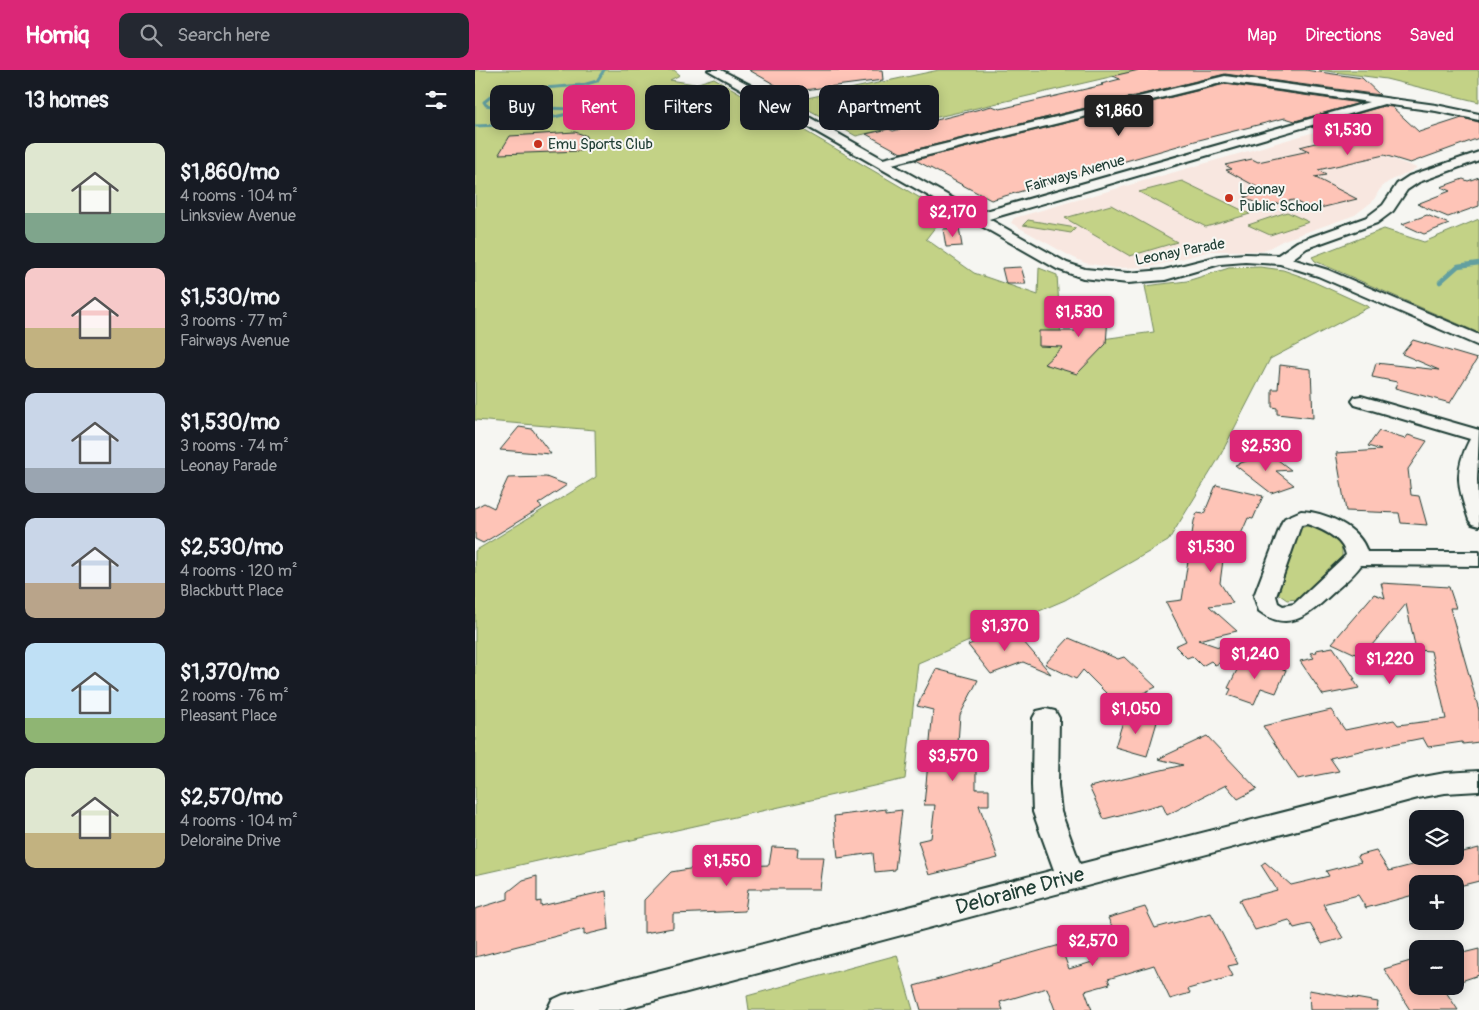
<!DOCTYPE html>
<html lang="en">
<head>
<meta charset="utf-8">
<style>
	:root { --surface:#171b24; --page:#242831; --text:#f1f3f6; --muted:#9ea1a6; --accent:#db2777 }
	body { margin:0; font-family:Pangolin,sans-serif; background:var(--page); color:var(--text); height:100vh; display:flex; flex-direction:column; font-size:19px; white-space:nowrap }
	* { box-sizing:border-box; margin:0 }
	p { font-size:16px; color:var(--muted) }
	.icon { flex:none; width:28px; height:28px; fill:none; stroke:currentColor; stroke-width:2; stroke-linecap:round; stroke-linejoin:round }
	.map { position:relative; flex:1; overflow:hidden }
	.drawer { display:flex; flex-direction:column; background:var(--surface); width:475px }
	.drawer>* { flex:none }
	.hud { position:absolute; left:15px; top:15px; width:475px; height:45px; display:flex; gap:10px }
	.buttons { position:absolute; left:934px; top:740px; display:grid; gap:10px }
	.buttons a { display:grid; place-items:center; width:55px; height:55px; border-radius:10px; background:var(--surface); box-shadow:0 2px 12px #0003; font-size:25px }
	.price { position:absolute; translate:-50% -42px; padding:0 11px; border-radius:5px; background:var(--accent); color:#fff; font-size:16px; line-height:32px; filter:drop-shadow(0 1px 2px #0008) }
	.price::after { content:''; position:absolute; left:50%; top:30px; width:15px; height:11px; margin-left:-8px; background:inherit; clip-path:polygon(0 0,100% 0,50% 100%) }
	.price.selected { background:#222; color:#fff }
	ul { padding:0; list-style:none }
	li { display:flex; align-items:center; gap:15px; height:125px; padding:0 25px }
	li span { display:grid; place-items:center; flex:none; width:140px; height:100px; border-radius:10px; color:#555 }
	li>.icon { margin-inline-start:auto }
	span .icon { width:60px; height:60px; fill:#fffc; stroke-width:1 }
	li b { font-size:21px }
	h2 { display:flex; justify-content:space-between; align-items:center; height:60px; padding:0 25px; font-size:21px }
	.pill { padding:0 18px; border-radius:10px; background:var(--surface); box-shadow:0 2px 12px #0003; font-size:18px; line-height:45px }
	.pill.selected { background:var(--accent); color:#fff }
	header { display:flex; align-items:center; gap:30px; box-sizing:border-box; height:70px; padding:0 25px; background:var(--accent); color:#fff }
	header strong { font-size:24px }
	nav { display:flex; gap:28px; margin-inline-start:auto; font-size:18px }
	.search { width:350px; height:45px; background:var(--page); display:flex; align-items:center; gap:12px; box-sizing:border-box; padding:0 18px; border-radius:10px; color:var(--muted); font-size:19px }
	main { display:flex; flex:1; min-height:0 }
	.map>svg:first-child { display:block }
	.built { fill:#f8e7e0 }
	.green { fill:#c3d286; stroke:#71885d }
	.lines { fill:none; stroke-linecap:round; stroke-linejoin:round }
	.stream-far1 { stroke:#629fa0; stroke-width:3 }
	.stream { stroke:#629fa0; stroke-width:4.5 }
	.building { fill:#fec4b7; stroke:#1f3d34 }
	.minor-casing { stroke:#1f3d34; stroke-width:4 }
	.minor { fill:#f6f6f2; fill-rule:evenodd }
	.poi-dot { fill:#c8321e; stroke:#f6f6f2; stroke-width:2 }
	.labels { text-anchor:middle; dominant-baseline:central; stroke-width:4; stroke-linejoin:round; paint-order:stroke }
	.far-poi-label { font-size:15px; fill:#1f3d34; stroke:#f6f6f2; text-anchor:start }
	.far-street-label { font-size:15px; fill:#1f3d34; stroke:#f6f6f2 }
	.near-street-label { font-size:21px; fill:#1f3d34; stroke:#f6f6f2 }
</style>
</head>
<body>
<header>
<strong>Homiq</strong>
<div class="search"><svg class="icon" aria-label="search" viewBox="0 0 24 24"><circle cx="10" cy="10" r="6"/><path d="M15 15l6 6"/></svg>Search here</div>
<nav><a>Map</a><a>Directions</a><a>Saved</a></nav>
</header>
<main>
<section class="drawer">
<h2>13 homes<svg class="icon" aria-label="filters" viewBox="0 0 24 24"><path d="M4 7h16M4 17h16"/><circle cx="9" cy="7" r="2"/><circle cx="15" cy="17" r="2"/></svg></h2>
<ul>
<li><span style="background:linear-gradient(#dfe7d0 70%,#7fa58c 0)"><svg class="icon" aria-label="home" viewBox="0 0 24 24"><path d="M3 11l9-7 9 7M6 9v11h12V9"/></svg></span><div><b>$1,860/mo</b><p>4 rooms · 104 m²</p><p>Linksview Avenue</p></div></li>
<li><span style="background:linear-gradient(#f6c9c9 60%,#c2b280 0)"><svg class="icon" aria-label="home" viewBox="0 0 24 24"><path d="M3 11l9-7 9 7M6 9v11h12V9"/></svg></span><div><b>$1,530/mo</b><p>3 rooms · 77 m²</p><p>Fairways Avenue</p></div></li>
<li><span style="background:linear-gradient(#c9d6e8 75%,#9aa5b1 0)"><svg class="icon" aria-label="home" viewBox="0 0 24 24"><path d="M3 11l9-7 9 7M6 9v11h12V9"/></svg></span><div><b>$1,530/mo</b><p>3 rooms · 74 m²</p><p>Leonay Parade</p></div></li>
<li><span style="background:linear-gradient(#c9d6e8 65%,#b9a48a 0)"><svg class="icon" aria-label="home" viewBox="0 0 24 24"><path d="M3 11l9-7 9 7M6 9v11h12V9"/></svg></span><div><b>$2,530/mo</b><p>4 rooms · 120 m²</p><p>Blackbutt Place</p></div></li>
<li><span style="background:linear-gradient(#bfe0f5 75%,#8fb573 0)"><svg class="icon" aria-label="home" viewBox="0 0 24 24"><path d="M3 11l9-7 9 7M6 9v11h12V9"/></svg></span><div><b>$1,370/mo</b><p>2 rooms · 76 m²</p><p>Pleasant Place</p></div></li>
<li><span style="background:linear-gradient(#dfe7d0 65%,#c2b280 0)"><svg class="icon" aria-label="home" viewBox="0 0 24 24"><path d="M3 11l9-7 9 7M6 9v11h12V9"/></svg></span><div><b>$2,570/mo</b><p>4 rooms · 104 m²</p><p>Deloraine Drive</p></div></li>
</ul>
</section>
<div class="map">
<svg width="1004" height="940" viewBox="0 0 1004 940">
	<rect width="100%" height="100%" fill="#f6f6f2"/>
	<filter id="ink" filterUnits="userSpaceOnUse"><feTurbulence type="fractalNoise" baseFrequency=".02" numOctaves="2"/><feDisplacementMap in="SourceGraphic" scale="10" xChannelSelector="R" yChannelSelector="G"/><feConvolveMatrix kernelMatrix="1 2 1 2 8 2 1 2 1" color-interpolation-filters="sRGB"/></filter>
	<g filter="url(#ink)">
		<polygon class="built" points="843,61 942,98 913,112 905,119 898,131 880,145 809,170 794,178 786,181 736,181 675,197 640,198 610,193 595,186 536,153 539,148"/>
		<g class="green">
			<polygon points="0,0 199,0 205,5 195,10 220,14 239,8 483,150 461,156 451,169 499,203 563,225 564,198 582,205 586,269 627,269 679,262 670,216 712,211 754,198 785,197 808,200 828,207 894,237 795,289 744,388 693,471 590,530 443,593 430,709 0,805 0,481 121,407 120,360 0,350"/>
			<polygon points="464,0 665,0 381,66 318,31"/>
			<polygon points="844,0 1004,0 1004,32 911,9"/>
			<polygon points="707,111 775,144 731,157 664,122"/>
			<polygon points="636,135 702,172 655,186 590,148"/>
			<polygon points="812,142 834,152 795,165 773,155"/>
			<polygon points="1004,149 1004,263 840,191 837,187 909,159 949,172"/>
			<polygon points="553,150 601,158 596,163 548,155"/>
			<path d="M831 456C845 456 859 466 867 477V486L823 529 812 530 802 523 824 459Z"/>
			<polygon points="422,885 438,940 274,940 272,926"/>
		</g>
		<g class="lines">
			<polyline class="stream-far1" points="0,56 49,54 101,42 102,40 98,39 16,36 11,35 9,32 18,25 30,21 108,15 122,11 129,0"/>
			<polyline class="stream" points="965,212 983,196 1004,193"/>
		</g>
		<g class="building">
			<polygon points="274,0 407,0 408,10 313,22"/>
			<polygon points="664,0 830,0 887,8 905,25 750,4 426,83 391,64 414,59 418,61 517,36 525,39 628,15 626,14 645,9 638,6"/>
			<polygon points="750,14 885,33 820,51 810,48 720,71 516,130 440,90"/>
			<polygon points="909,36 917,37 944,62 987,48 1004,52 1004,68 935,93 909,85 843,100 851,105 839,107 882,129 837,140 818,130 788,137 769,127 791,122 751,100 757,99 750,95 777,89 783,92 834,81 825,77 863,67 836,57"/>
			<polygon points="100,62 112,66 106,81 24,84 35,66"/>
			<polygon points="1004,107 1004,136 973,147 942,134 975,121 966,117 988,109 993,111"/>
			<polygon points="952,145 974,154 949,164 927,154"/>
			<polygon points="484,158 487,176 471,177 468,159"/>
			<polygon points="546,197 551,214 531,214 527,198"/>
			<polygon points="618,231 635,232 637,247 633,247 631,274 602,304 569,294 588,277 564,276 564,261 606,261 604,233 619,233"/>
			<polygon points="938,270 1002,289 975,333 920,318 922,312 897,307 901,293 964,300 927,284"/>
			<polygon points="805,295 836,299 838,348 802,344 802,338 797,337 797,319 803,319"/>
			<polygon points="44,357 57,359 76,384 25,380"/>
			<polygon points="904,361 930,369 933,365 952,371 933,399 936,425 944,426 952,455 926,453 924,443 871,441 861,383 906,380 893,376"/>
			<polygon points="794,383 816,400 801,401 819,415 796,423 760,395"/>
			<polygon points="71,407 92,415 63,434 67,437 8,473 0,469 0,438 9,433 19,438 33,408"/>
			<polygon points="741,415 788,426 778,449 773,448 757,485 749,482 745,513 758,533 734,536 762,561 723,570 764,584 740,595 736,591 727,596 717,586 712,588 700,576 711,571 691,532 707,530 719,451 722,443 729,444"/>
			<polygon points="906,513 974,517 981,538 975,538 1004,640 1004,672 988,674 987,672 953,677 948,668 889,680 855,688 864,701 823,709 788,656 856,640 870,660 919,650 923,655 971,649 956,581 941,580 931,534 887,587 857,573 899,524 910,528"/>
			<polygon points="537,558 576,604 548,592 516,604 493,575"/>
			<polygon points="594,568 643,589 649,587 681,617 643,635 608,600 601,609 570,594"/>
			<polygon points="858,577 880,609 878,609 884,618 848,625 825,591 839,588 835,583 842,582 841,580"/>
			<polygon points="769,586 811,600 801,623 786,618 779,634 753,625 756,619 753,618"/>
			<polygon points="461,599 503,610 485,645 483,673 507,674 506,688 501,688 501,719 514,719 514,735 504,735 523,788 454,805 443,771 456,768 460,735 449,735 458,640 442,636"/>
			<polygon points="650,645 682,652 672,686 640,677"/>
			<polygon points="732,666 782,719 763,729 751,715 692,745 687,734 629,749 614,717 708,695 683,689"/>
			<polygon points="411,739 411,742 427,740 420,800 400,802 398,783 363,788 359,746"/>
			<polygon points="297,777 323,778 322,787 349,787 345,819 273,819 270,841 198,844 198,858 169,863 169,830 196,802 220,798 294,795"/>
			<polygon points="1004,778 1004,811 980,817 980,814 942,814 942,824 891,838 883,825 848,834 868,868 847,874 835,854 819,858 814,850 780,860 764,830 802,820 786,795 790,792 816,815 854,806 851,801 886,792 882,786 901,781 914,801 972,786 980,786 980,784"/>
			<polygon points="62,806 62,832 66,831 66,836 131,821 134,859 109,865 109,859 0,887 0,839 33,829 33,822 48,810"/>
			<polygon points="670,837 680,858 736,843 763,894 753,896 758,906 713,919 715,923 695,929 679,895 633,909 635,914 610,921 617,940 580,940 572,918 525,932 528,940 446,940 439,916 518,894 585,875 594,899 624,890 618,874 642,867 633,848"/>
			<polygon points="1004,879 1004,905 980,913 980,885"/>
			<polygon points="942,889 942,916 967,916 983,940 935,940 909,899"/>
			<polygon points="834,920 903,932 902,940 835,940"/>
		</g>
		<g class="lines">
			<defs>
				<g id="minor">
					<path d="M233 0H246L302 29 408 89 750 6 961 35 1004 44V50L961 41 909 34 514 149 592 193 610 199 653 203 689 200 744 186 770 184 803 185 822 172 892 147 908 135 922 114 934 106 1004 82V90L944 112 932 120 918 141 902 153 832 178 817 189 853 200 1004 265V276L843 206 805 194 770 192 745 194 690 210 653 213 608 208 582 199ZM750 12 894 32 504 143 417 94Z"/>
					<path d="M886 326 1004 360 1002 410 1004 456 997 454 994 450C983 417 978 402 995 369L880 335 877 331 880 327Z"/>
					<path d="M826 441C850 442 885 457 892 482H1004V496L886 495C880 504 870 512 861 520 838 541 816 565 784 541L779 526 807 452 810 448ZM832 454C847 459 868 468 871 485L819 534 808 536 803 533 801 526 826 455Z"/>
					<polygon points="571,639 580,641 584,648 583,715 586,742 605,794 943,708 970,703 1004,701 1004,721 970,723 943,728 144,940 72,940 77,930 88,925 579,800 558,742 557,715 558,648 562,641"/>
				</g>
			</defs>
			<use href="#minor" class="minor-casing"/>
			<use href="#minor" class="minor"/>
		</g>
	</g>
	<g class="poi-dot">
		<circle cx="63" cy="74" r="5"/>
		<circle cx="754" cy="128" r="5"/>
	</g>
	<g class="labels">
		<g class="far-poi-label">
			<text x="73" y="74">Emu Sports Club</text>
			<text x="764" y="119">Leonay<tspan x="764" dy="17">Public School</tspan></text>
		</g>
		<g class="far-street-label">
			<text transform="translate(600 104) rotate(-16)">Fairways Avenue</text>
			<text transform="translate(705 182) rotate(-11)">Leonay Parade</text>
		</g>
		<g class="near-street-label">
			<text transform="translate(545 821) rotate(-15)">Deloraine Drive</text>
		</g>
	</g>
</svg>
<div class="buttons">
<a><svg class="icon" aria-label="layers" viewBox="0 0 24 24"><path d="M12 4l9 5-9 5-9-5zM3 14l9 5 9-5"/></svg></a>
<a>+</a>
<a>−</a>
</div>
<b class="price selected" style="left:644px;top:67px">$1,860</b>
<b class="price" style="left:873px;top:86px">$1,530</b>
<b class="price" style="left:478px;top:168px">$2,170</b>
<b class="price" style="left:604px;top:268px">$1,530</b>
<b class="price" style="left:791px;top:402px">$2,530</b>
<b class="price" style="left:736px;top:503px">$1,530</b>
<b class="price" style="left:530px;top:582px">$1,370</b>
<b class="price" style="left:780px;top:610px">$1,240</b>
<b class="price" style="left:915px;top:615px">$1,220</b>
<b class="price" style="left:661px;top:665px">$1,050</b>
<b class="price" style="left:478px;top:712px">$3,570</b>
<b class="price" style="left:252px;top:817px">$1,550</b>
<b class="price" style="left:618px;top:897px">$2,570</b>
<div class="hud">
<a class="pill">Buy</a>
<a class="pill selected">Rent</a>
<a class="pill">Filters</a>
<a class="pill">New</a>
<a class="pill">Apartment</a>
</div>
</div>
</main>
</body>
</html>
